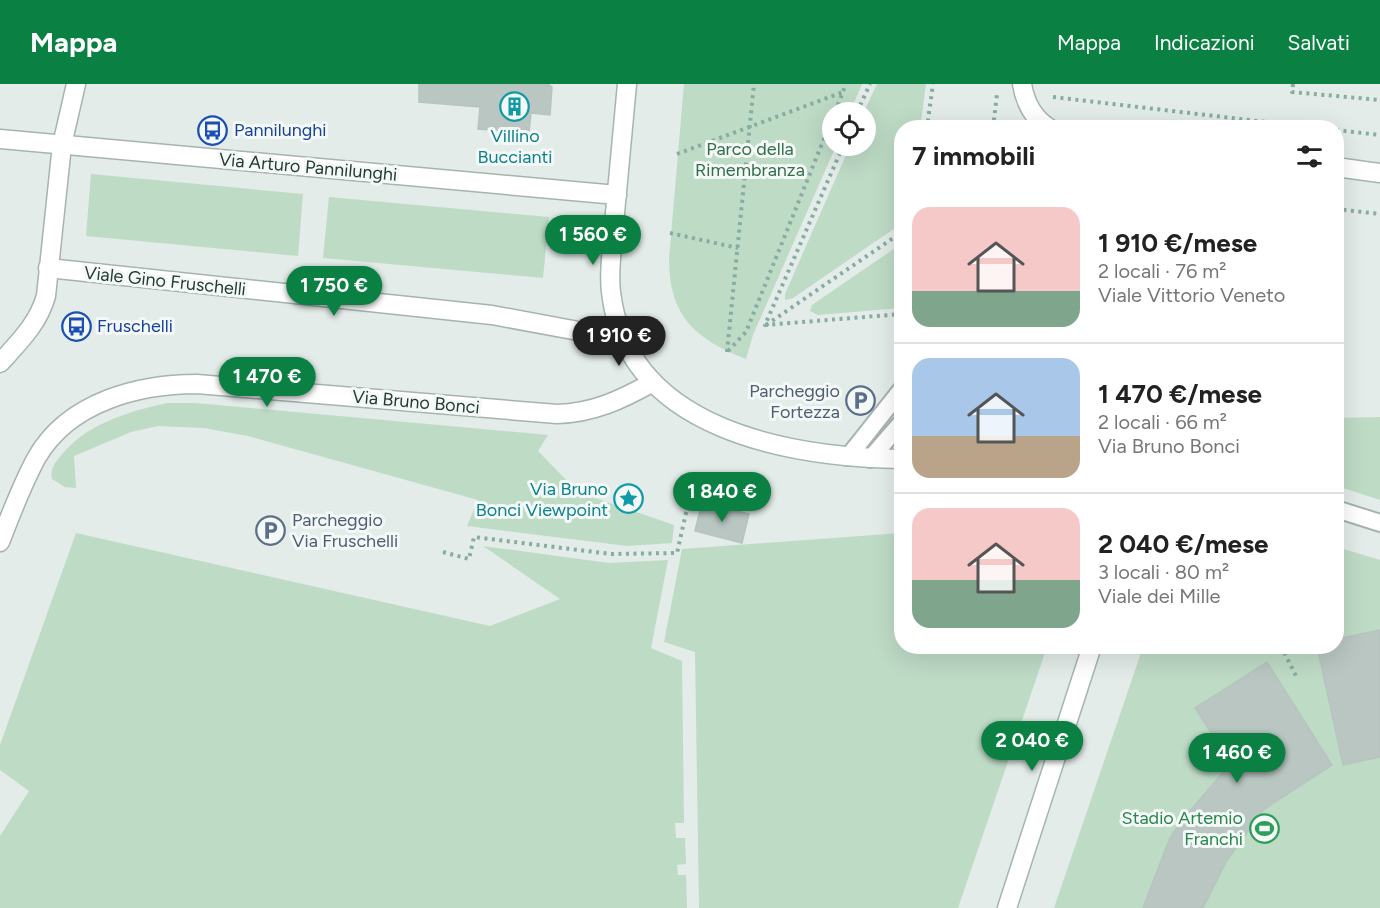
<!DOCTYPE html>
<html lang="it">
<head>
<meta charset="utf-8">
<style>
	:root { --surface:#fff; --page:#f6f6f6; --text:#222; --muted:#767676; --line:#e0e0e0; --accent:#0b8043 }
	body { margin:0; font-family:Figtree,sans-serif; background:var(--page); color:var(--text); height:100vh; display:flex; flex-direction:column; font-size:22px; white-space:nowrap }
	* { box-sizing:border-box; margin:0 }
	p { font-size:20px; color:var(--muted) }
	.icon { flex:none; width:33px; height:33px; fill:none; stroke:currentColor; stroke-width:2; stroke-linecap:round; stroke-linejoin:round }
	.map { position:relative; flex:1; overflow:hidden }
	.panel { position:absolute; left:894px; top:36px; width:450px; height:534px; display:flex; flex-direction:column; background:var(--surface); border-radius:24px; box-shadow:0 6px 24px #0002 }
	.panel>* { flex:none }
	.buttons { position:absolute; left:822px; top:18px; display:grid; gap:12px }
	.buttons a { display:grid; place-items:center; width:54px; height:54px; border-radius:50%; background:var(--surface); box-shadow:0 6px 24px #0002; font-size:30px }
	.price { position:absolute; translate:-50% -51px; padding:0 14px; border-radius:21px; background:var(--accent); color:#fff; font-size:20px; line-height:39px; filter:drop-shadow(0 2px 3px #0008) }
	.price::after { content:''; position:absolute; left:50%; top:36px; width:18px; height:14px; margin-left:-9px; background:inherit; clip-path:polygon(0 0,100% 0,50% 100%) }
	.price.selected { background:#222; color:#fff }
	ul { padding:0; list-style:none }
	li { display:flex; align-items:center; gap:18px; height:150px; padding:0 18px }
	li+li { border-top:2px solid var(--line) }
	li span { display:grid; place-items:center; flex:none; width:168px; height:120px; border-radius:18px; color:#555 }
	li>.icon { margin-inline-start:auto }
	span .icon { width:72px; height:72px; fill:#fffc; stroke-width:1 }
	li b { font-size:26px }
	h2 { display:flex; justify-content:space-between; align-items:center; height:72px; padding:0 18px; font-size:26px }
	header { display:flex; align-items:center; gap:36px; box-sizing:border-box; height:84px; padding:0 30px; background:var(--accent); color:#fff }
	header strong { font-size:28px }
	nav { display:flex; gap:33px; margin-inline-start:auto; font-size:21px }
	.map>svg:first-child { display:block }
	.green { fill:#bedbc6 }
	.building { fill:#b9c6c1; stroke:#b6c5bf; stroke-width:1.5 }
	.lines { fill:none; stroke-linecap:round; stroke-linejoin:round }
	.lane-casing { stroke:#a6b3af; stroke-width:20 }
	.street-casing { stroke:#a6b3af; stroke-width:21 }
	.secondary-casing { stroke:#a3b6b0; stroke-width:21 }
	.path { stroke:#87aca1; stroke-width:4; stroke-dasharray:3 4.5; stroke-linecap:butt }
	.lane { stroke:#fff; stroke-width:16 }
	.street { stroke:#fff; stroke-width:18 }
	.secondary { stroke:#fff; stroke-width:18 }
	.labels { text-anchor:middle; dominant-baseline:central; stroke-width:6; stroke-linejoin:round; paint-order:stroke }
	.transit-label { font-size:18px; fill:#164399; stroke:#f4f8f6; text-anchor:start }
	.culture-label { font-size:18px; fill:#0d838f; stroke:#f4f8f6 }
	.park-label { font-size:18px; fill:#336e4a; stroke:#f4f8f6 }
	.street-label { font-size:18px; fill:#253b36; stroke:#f4f8f6 }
	.service-label { font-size:18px; fill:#4e5e75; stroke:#f4f8f6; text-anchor:end }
	.leisure-label { font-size:18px; fill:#27864d; stroke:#f4f8f6; text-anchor:end }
</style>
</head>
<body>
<header>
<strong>Mappa</strong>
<nav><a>Mappa</a><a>Indicazioni</a><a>Salvati</a></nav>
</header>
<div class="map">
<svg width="1380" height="824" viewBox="0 0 1380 824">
	<rect width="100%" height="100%" fill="#e3ece8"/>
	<g class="green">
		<path d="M684 0H862L850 28H832V62H836L753 251 746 275C695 255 669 232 669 175Z"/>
		<polygon points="877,0 926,0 921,37 924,43 902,44 901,140 793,214 785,216 785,210 850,62 866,62 864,28"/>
		<polygon points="91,90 303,110 298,172 86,152"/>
		<polygon points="329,113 549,133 543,194 323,174"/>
		<polygon points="901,160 901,224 818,231 810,227 812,221"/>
		<path d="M167 319H195L548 351 538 367 578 408 674 441 672 459 627 462 467 442 478 416 248 352 204 344 158 342 131 348 74 372 76 404 65 403 52 395C50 386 54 380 59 374 85 340 127 328 167 319Z"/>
		<polygon points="1380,333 1380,416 1337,402 1336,334"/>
		<polygon points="76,449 490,542 560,515 483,462 609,479 668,476 651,564 682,577 684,739 675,739 676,754 685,754 686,780 677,781 678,791 686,791 687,824 0,824 0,752 29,707 0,686 0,661"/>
		<polygon points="901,449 902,562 1047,563 958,824 699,824 695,568 664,558 682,465"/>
		<polygon points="1337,463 1380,476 1380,824 1054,824 1143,563 1336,562"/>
	</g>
	<g class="building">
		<polygon points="419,0 548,0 552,3 550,31 531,29 529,49 478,45 480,23 419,18"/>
		<polygon points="702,418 749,430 742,459 695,447"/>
		<polygon points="1380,546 1380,673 1343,681 1317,562 1336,562 1336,555"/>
		<polygon points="1267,578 1332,681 1263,726 1226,778 1203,824 1143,824 1169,756 1178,741 1231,679 1195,624"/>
	</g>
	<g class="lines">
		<defs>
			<g id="lane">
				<polyline points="848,373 902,305"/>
				<polyline points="870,375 902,338"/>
				<polyline points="1336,425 1380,439"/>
			</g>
			<g id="street">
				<path d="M1022 0C1025 18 1033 34 1049 44"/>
				<polyline points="0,55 617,111"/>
				<polyline points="1336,83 1380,89"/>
				<polyline points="48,184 492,231 589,249 620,247"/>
				<path d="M0 279C19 258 38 240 46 212L62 61 76 0"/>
				<path d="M0 458C11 430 22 400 37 373 69 318 138 300 197 300L557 330C593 329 621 316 653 298"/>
			</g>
			<g id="secondary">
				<path d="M627 0C623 47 618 93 614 140 613 162 608 186 611 208 627 346 789 373 902 375"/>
				<polyline points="1007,824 1092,562"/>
			</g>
		</defs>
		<use href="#lane" class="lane-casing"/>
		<use href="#street" class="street-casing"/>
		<use href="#secondary" class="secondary-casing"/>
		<g class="path">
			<polyline points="1293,0 1292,8 1380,16"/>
			<polyline points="1053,13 1317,44"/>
			<polyline points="835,28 846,0"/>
			<polyline points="857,28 870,0"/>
			<polyline points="932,44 928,36 933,0"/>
			<polyline points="993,44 997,10"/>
			<polyline points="1336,46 1380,51"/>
			<polyline points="843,62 765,241 902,230"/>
			<polyline points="677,70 843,8"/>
			<polyline points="1336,125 1380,130"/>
			<polyline points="670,149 738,164"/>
			<polyline points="766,241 902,148"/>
			<polyline points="728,267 746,248 832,35"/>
			<polyline points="727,268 754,0"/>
			<polyline points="443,468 469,475 474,453 611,470 677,469 690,411 723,420 725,411"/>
			<polyline points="1281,562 1297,594"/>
		</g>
		<use href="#lane" class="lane"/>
		<use href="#street" class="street"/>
		<use href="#secondary" class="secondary"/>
	</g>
	<defs>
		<symbol id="building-ring" viewBox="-11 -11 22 22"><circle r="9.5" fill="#f4f8f6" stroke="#0f9aa8" stroke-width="1.5"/><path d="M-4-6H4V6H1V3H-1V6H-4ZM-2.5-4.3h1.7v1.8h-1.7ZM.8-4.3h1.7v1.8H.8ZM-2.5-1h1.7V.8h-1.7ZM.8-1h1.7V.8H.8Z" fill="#0f9aa8"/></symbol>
		<symbol id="bus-ring" viewBox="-11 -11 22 22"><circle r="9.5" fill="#f4f8f6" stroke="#1a4fb4" stroke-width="1.5"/><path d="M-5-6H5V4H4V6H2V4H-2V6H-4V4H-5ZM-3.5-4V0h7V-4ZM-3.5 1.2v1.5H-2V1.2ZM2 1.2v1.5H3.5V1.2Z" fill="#1a4fb4"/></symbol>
		<symbol id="parking-ring" viewBox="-11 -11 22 22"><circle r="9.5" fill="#f4f8f6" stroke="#5c6f8a" stroke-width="1.5"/><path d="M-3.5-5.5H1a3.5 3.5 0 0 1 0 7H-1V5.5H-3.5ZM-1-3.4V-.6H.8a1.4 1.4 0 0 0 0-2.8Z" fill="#5c6f8a"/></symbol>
		<symbol id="sight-ring" viewBox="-11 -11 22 22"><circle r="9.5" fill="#f4f8f6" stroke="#0f9aa8" stroke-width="1.5"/><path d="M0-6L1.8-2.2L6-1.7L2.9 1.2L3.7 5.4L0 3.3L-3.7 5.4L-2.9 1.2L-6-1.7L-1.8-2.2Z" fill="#0f9aa8"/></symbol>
		<symbol id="stadium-ring" viewBox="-11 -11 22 22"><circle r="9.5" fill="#f4f8f6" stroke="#2e9e5b" stroke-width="1.5"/><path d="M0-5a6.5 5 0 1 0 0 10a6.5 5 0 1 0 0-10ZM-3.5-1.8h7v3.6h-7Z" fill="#2e9e5b"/></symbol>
	</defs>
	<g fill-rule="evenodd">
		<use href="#building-ring" x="498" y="6" width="33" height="33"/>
		<use href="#bus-ring" x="196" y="30" width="33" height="33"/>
		<use href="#bus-ring" x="60" y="226" width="33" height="33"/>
		<use href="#parking-ring" x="844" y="300" width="33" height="33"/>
		<use href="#sight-ring" x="612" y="398" width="33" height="33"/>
		<use href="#parking-ring" x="254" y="430" width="33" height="33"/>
		<use href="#stadium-ring" x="1248" y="728" width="33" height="33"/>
	</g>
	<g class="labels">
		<g class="transit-label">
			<text x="234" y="46">Pannilunghi</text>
			<text x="97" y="242">Fruschelli</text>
		</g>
		<g class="culture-label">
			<text x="515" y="52">Villino<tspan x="515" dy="21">Buccianti</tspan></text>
			<text x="608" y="405" text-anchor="end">Via Bruno<tspan x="608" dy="21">Bonci Viewpoint</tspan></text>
		</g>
		<g class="park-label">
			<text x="750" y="65">Parco della<tspan x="750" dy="21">Rimembranza</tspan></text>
		</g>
		<g class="street-label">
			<text transform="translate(308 83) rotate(5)">Via Arturo Pannilunghi</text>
			<text transform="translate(165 197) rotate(6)">Viale Gino Fruschelli</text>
			<text transform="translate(416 318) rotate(5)">Via Bruno Bonci</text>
		</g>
		<g class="service-label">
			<text x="840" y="307">Parcheggio<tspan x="840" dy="21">Fortezza</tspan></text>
			<text x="292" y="436" text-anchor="start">Parcheggio<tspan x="292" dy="21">Via Fruschelli</tspan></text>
		</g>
		<g class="leisure-label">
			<text x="1243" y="734">Stadio Artemio<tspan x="1243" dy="21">Franchi</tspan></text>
		</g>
	</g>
</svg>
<div class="buttons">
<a><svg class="icon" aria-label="locate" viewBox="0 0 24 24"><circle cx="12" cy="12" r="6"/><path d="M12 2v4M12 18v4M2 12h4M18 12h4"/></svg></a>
</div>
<b class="price" style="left:593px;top:182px">1 560 €</b>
<b class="price" style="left:334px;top:233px">1 750 €</b>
<b class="price selected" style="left:619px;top:283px">1 910 €</b>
<b class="price" style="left:267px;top:324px">1 470 €</b>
<b class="price" style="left:722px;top:439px">1 840 €</b>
<b class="price" style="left:1032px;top:688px">2 040 €</b>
<b class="price" style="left:1237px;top:700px">1 460 €</b>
<section class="panel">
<h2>7 immobili<svg class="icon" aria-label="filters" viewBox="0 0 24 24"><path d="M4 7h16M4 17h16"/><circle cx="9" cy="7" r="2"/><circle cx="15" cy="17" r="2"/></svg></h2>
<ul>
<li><span style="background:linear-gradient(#f6c9c9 70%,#7fa58c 0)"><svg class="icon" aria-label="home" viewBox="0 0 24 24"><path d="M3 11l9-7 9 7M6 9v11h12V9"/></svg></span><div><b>1 910 €/mese</b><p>2 locali · 76 m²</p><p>Viale Vittorio Veneto</p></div></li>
<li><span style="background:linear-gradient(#a9c7e8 65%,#b9a48a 0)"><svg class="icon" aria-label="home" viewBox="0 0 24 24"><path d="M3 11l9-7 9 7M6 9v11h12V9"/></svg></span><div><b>1 470 €/mese</b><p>2 locali · 66 m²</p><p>Via Bruno Bonci</p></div></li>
<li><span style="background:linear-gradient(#f6c9c9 60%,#7fa58c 0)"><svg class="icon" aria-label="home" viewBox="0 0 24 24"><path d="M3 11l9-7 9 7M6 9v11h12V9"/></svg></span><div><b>2 040 €/mese</b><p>3 locali · 80 m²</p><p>Viale dei Mille</p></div></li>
</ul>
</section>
</div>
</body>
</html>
